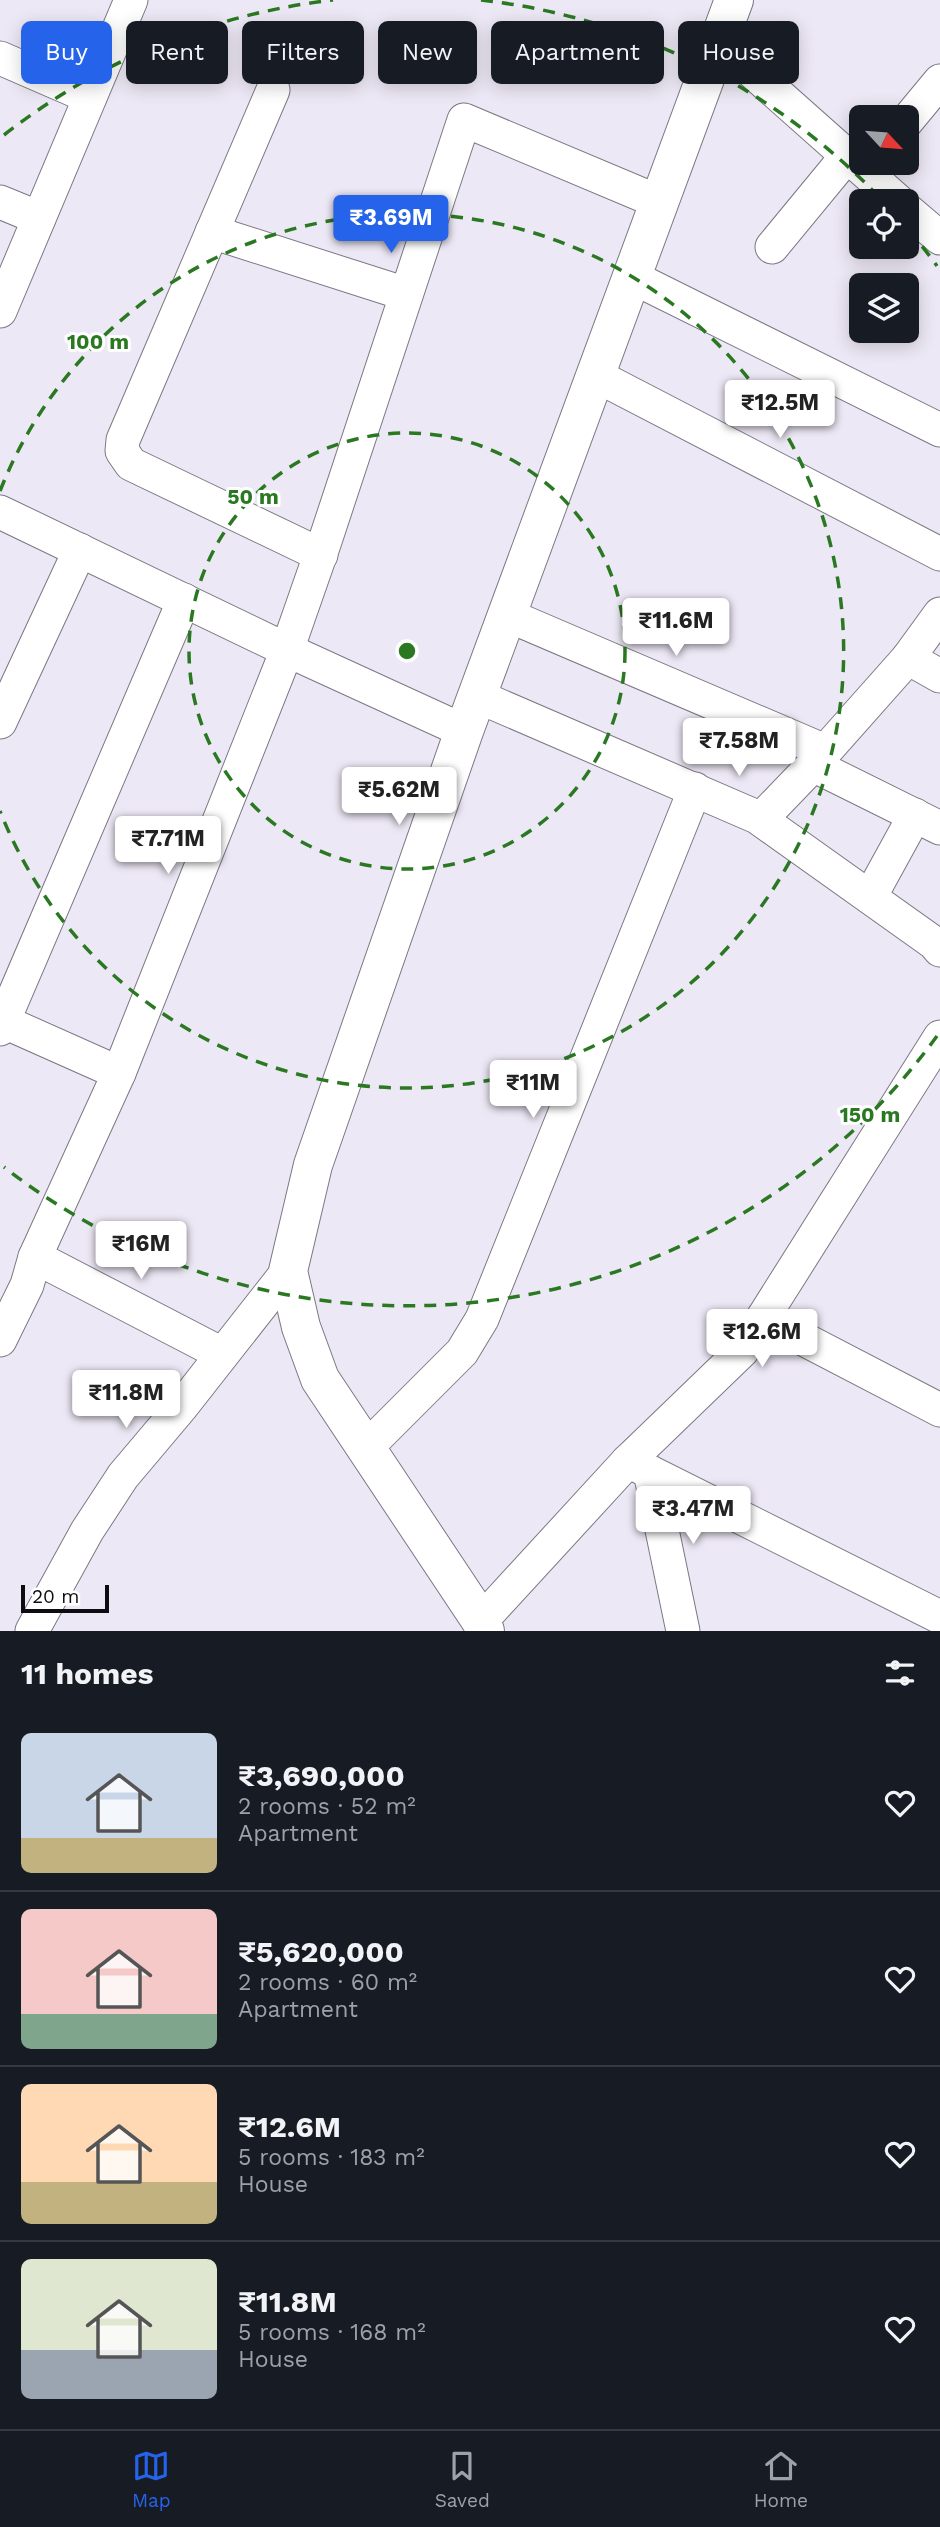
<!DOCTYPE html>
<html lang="en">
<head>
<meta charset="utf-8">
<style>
	:root { --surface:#171b24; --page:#242831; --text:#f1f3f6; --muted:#9ea1a6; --line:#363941; --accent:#2563eb }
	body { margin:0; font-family:"Work Sans",sans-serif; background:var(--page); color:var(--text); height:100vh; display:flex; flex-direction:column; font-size:26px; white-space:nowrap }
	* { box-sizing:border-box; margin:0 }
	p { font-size:23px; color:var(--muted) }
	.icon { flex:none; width:38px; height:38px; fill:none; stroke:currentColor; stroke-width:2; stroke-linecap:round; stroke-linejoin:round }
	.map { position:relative; height:1631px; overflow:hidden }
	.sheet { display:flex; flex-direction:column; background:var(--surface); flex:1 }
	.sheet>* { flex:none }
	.top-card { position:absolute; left:21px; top:21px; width:900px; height:63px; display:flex; gap:14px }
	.needle { width:46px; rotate:116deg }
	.tools { position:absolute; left:849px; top:105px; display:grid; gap:14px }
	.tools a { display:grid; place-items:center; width:70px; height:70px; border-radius:10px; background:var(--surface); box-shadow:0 4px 18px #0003; font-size:35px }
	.scale { position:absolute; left:21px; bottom:18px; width:88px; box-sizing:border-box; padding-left:7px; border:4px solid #0e0c11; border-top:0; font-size:19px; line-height:24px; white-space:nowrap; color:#0e0c11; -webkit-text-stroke:5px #fff; paint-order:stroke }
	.price { position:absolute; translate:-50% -60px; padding:0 16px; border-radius:7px; background:#fff; color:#222; font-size:23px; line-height:46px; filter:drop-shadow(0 2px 4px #0008) }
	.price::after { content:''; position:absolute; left:50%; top:42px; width:21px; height:16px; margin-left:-10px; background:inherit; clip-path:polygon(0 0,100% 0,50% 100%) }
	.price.on { background:var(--accent); color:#fff }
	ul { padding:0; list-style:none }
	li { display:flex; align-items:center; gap:21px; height:175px; padding:0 21px }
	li+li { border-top:2px solid var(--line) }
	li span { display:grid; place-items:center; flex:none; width:196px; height:140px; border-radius:10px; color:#555 }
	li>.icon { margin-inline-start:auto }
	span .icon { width:84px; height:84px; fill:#fffc; stroke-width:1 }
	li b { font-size:30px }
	h2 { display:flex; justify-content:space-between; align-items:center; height:84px; padding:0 21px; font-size:30px }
	.tag { padding:0 24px; border-radius:10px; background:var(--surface); box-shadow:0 4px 18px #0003; font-size:24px; line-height:63px }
	.tag.on { background:var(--accent); color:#fff }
	.menu { display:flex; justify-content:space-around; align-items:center; height:98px; border-top:2px solid var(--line); background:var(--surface); font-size:19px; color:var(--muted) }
	.menu a { display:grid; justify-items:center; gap:4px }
	.menu .on { color:var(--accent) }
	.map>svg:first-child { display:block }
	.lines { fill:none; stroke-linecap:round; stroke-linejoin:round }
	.street-casing { stroke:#7c7883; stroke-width:35 }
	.secondary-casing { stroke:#7c7883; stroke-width:40 }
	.street { stroke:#fff; stroke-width:33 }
	.secondary { stroke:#fff; stroke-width:38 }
	.ring { fill:none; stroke:#2a7922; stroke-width:3.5; stroke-dasharray:12 9 }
	.centre { fill:#2a7922; stroke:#fff; stroke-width:3.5 }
	.ring-label { font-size:21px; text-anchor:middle; font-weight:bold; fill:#2a7922; stroke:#fff; stroke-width:6; stroke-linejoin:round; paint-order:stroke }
</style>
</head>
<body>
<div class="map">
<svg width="940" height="1631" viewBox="0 0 940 1631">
	<rect width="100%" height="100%" fill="#ede8f5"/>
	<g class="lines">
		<defs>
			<g id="street">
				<polyline points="719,42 898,201"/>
				<polyline points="0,58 90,97"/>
				<polyline points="273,90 123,440 122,451 131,464 321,555"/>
				<polyline points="906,122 940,81"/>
				<polyline points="0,202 39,218"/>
				<polyline points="906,209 940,238"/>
				<polyline points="212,232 406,294"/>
				<polyline points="772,247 847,156"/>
				<polyline points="632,277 940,430"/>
				<polyline points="0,311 131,0"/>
				<polyline points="595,375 940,554"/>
				<polyline points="0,512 287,650 324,544 464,120 659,202"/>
				<polyline points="507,615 825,751"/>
				<polyline points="908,658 940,676"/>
				<polyline points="477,696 757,817 934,943 940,950"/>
				<polyline points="0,722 80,550"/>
				<polyline points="813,765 940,828"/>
				<polyline points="761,819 813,765 908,658 940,614"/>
				<polyline points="870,897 915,815"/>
				<polyline points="0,1020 119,1073"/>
				<polyline points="0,1029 184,600"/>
				<polyline points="35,1257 222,1354"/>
				<polyline points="763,1318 940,1410"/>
				<polyline points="0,1340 27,1285 35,1257 119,1073 287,650 464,731"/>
				<polyline points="366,1448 462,1352 482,1319 695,789"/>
				<polyline points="628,1461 940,1617"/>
				<polyline points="650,1472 683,1631"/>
				<polyline points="481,1621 628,1461 742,1351 940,1037"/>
				<polyline points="32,1631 87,1531 123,1476 182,1406 288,1271"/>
			</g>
			<polyline id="secondary" points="485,1631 481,1621 320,1379 301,1327 288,1271 313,1165 464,731 734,0"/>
		</defs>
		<use href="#street" class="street-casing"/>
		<use href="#secondary" class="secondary-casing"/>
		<use href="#street" class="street"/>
		<use href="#secondary" class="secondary"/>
	</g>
	<g class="ring">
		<circle cx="407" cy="651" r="218"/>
		<path d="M0 491A437 437 0 1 1 0 811"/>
		<path d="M937 1036A655 655 0 0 1 4 1167M4 135A655 655 0 0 1 333 0M481 0A655 655 0 0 1 882 200M909 230A655 655 0 0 1 937 266"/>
	</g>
	<circle cx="407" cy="651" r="10" class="centre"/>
	<g class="ring-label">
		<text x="98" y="349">100 m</text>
		<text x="253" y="504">50 m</text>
		<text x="870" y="1122">150 m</text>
	</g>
</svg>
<div class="tools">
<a><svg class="needle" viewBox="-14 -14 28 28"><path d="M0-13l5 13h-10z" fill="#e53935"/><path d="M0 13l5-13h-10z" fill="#9ea1a6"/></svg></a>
<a><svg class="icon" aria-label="locate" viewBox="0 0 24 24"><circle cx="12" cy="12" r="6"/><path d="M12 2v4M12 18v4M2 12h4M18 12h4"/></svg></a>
<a><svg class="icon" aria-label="layers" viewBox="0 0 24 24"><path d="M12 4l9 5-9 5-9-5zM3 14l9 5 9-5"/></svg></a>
</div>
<div class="scale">20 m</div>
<b class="price on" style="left:391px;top:255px">₹3.69M</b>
<b class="price" style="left:780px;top:440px">₹12.5M</b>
<b class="price" style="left:676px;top:658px">₹11.6M</b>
<b class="price" style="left:739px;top:778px">₹7.58M</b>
<b class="price" style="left:399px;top:827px">₹5.62M</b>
<b class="price" style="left:168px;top:876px">₹7.71M</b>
<b class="price" style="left:533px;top:1120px">₹11M</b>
<b class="price" style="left:141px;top:1281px">₹16M</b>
<b class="price" style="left:762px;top:1369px">₹12.6M</b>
<b class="price" style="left:126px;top:1430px">₹11.8M</b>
<b class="price" style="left:693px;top:1546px">₹3.47M</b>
<div class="top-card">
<a class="tag on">Buy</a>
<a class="tag">Rent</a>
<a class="tag">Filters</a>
<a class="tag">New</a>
<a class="tag">Apartment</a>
<a class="tag">House</a>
</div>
</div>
<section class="sheet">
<h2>11 homes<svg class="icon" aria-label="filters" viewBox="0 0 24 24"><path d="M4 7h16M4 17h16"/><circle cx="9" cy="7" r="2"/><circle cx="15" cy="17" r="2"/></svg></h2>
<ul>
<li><span style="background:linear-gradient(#c9d6e8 75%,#c2b280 0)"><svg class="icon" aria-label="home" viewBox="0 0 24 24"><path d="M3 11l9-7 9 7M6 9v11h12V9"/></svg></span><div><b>₹3,690,000</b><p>2 rooms · 52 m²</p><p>Apartment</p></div><svg class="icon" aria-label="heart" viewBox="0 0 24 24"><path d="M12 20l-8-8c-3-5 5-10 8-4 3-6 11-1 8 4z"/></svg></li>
<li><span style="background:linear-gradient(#f6c9c9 75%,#7fa58c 0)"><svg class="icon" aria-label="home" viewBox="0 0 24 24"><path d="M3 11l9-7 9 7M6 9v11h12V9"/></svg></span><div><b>₹5,620,000</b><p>2 rooms · 60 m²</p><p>Apartment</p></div><svg class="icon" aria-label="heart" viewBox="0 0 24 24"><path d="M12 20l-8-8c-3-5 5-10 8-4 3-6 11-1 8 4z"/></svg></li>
<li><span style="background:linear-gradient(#ffd9b3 70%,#c2b280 0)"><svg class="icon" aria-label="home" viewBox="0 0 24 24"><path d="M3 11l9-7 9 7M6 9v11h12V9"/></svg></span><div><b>₹12.6M</b><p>5 rooms · 183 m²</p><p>House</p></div><svg class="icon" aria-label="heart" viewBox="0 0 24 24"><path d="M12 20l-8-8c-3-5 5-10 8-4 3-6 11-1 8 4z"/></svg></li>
<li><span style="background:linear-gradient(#dfe7d0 65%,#9aa5b1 0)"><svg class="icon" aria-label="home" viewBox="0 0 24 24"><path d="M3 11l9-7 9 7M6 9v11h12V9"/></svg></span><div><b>₹11.8M</b><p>5 rooms · 168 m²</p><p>House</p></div><svg class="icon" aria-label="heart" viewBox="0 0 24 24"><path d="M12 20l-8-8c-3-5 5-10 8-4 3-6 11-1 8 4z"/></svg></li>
</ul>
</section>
<nav class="menu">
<a class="on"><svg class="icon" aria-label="map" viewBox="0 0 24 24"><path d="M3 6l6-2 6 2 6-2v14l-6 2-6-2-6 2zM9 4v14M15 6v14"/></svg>Map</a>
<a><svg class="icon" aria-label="saved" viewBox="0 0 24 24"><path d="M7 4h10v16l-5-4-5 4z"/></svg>Saved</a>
<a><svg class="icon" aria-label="home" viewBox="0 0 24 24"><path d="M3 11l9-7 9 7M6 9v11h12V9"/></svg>Home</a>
</nav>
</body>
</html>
